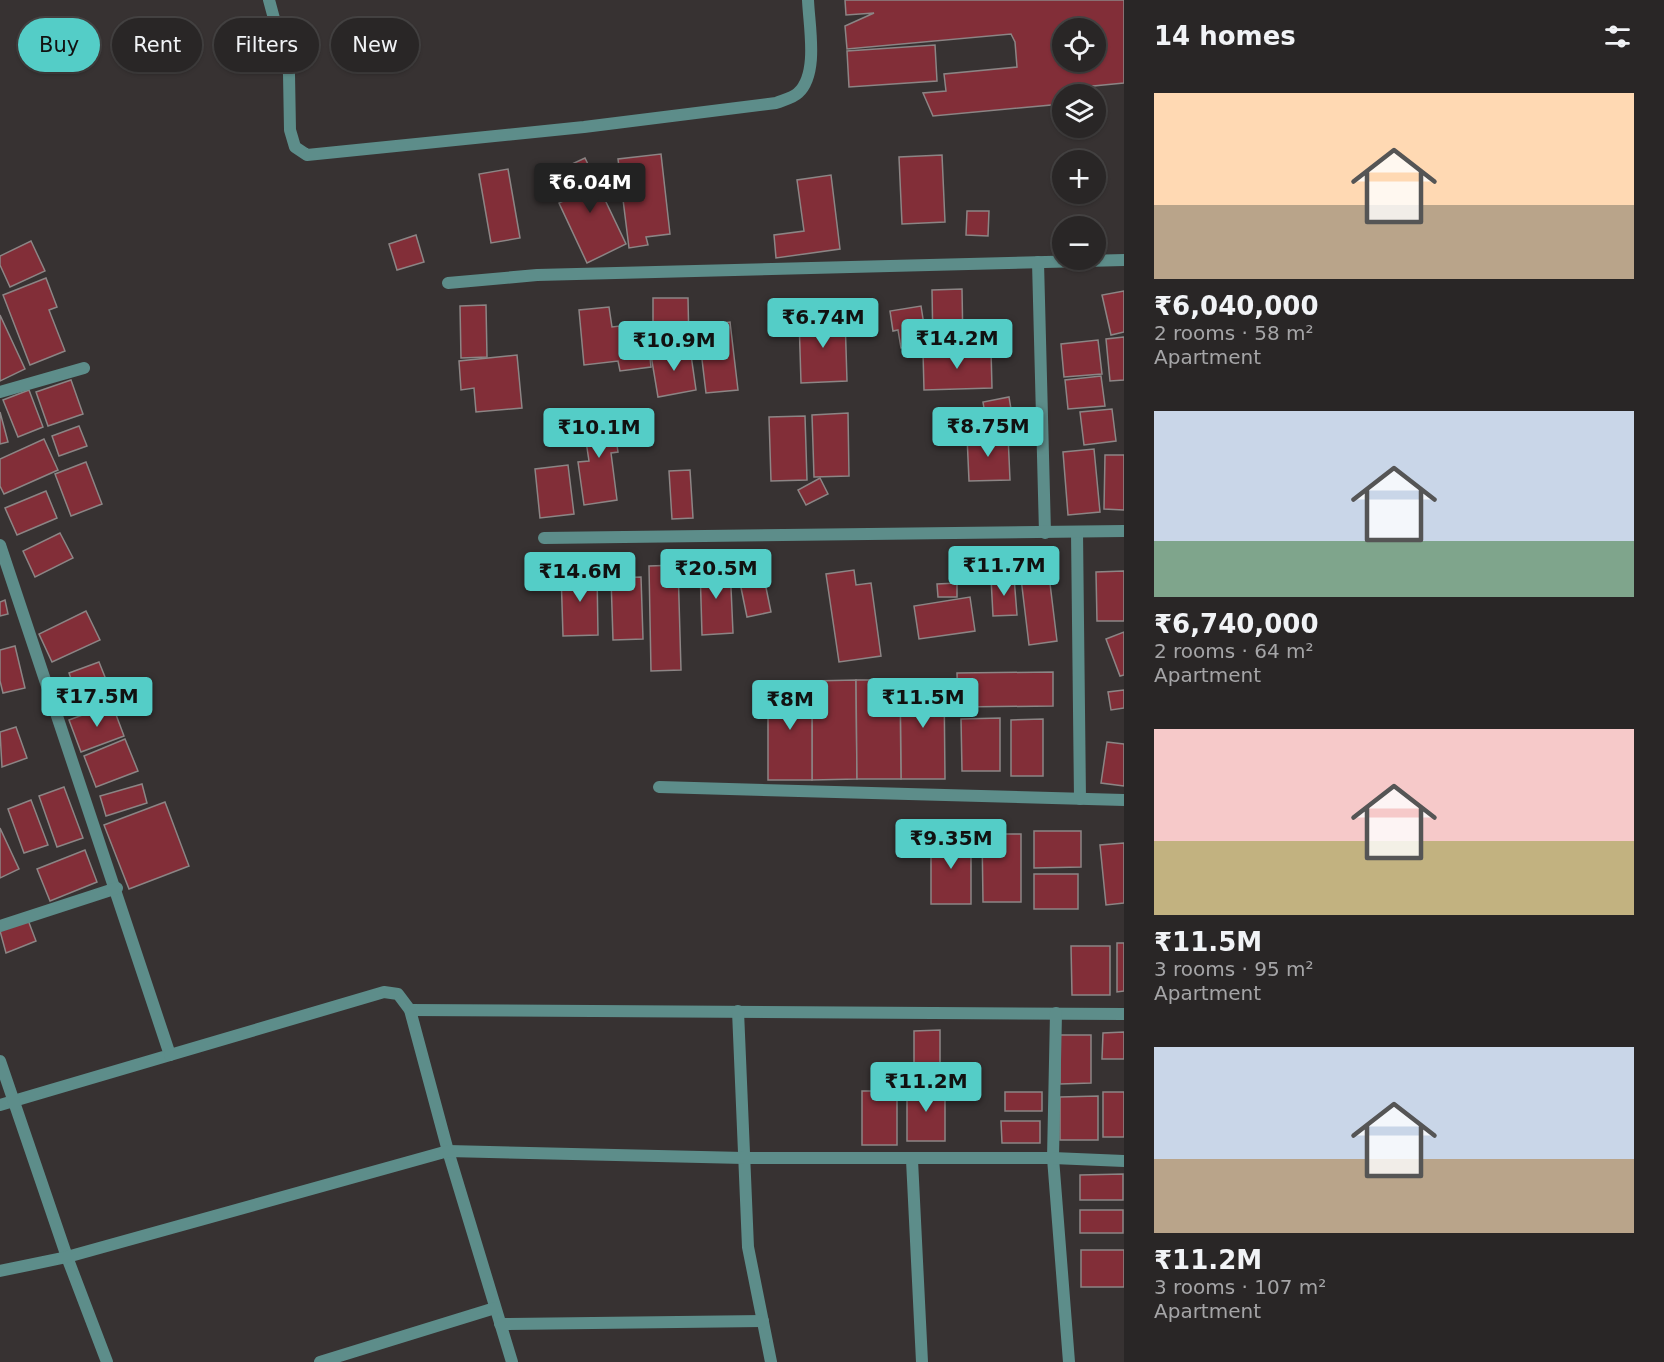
<!DOCTYPE html>
<html lang="en">
<head>
<meta charset="utf-8">
<style>
	:root { --surface:#292626; --page:#353232; --text:#f1f3f6; --muted:#a5a5a7; --line:#454343; --accent:#54cdc7 }
	body { margin:0; font-family:"DejaVu Sans",sans-serif; background:var(--page); color:var(--text); height:100vh; display:flex; flex-direction:column; font-size:22px; white-space:nowrap }
	* { box-sizing:border-box; margin:0 }
	p { font-size:20px; color:var(--muted) }
	.icon { flex:none; width:33px; height:33px; fill:none; stroke:currentColor; stroke-width:2; stroke-linecap:round; stroke-linejoin:round }
	.map { position:relative; flex:1; overflow:hidden }
	.drawer { display:flex; flex-direction:column; background:var(--surface); width:540px }
	.drawer>* { flex:none }
	.banner { position:absolute; left:18px; top:18px; width:570px; height:54px; display:flex; gap:12px }
	.tools { position:absolute; left:1052px; top:18px; display:grid; gap:12px }
	.tools a { display:grid; place-items:center; width:54px; height:54px; border-radius:50%; background:var(--surface); box-shadow:0 2px 4px #0004,0 0 0 2px var(--line); font-size:30px }
	.price { position:absolute; translate:-50% -51px; padding:0 14px; border-radius:6px; background:var(--accent); color:#111; font-size:20px; line-height:39px; filter:drop-shadow(0 2px 3px #0008) }
	.price::after { content:''; position:absolute; left:50%; top:36px; width:18px; height:14px; margin-left:-9px; background:inherit; clip-path:polygon(0 0,100% 0,50% 100%) }
	.price.active { background:#222; color:#fff }
	ul { padding:0; list-style:none }
	li { display:grid; align-content:center; gap:12px; height:318px; padding:0 30px }
	li span { display:grid; place-items:center; height:186px; border-radius:0px; color:#555 }
	li>.icon { margin-inline-start:auto }
	span .icon { width:108px; height:108px; fill:#fffc; stroke-width:1 }
	li b { font-size:26px }
	h2 { display:flex; justify-content:space-between; align-items:center; height:72px; padding:0 30px; font-size:26px }
	.pill { padding:0 21px; border-radius:27px; background:var(--surface); box-shadow:0 2px 4px #0004,0 0 0 2px var(--line); font-size:21px; line-height:54px }
	.pill.active { background:var(--accent); color:#111 }
	main { display:flex; flex:1; min-height:0 }
	.map>svg:first-child { display:block }
	.building { fill:#822e38; stroke:#8c8585; stroke-width:1.5; fill-rule:evenodd }
	.lines { fill:none; stroke-linecap:round; stroke-linejoin:round }
	.service { stroke:#5d8d8a; stroke-width:12 }
	.minor { stroke:#5d8d8a; stroke-width:12 }
</style>
</head>
<body>
<main>
<div class="map">
<svg width="1124" height="1362" viewBox="0 0 1124 1362">
	<rect width="100%" height="100%" fill="#373232"/>
	<g class="building">
		<path d="M845 0H1124V83L1073 88 1074 94H1062V104L933 116 923 93 946 91 944 74 1017 67 1015 42 1011 34 847 49 845 26 874 13 846 15ZM1062 28H1095V62H1062Z"/>
		<polygon points="935,45 937,81 849,87 847,51"/>
		<polygon points="661,154 670,234 646,237 648,245 629,248 618,159"/>
		<polygon points="942,155 945,222 902,224 899,157"/>
		<polygon points="585,158 626,244 587,263 559,203 574,196 561,169"/>
		<polygon points="508,169 520,238 491,243 479,174"/>
		<polygon points="831,175 840,249 776,258 774,235 804,231 797,180"/>
		<polygon points="967,211 989,211 988,236 966,235"/>
		<polygon points="416,235 424,262 397,270 389,244"/>
		<polygon points="31,241 45,271 10,287 0,265 0,256"/>
		<polygon points="46,278 57,307 49,310 65,351 30,365 3,295"/>
		<polygon points="962,289 963,347 933,348 932,290"/>
		<polygon points="1124,291 1124,332 1111,335 1102,295"/>
		<polygon points="653,298 688,298 689,346 653,346"/>
		<polygon points="486,305 487,357 461,358 460,306"/>
		<polygon points="921,306 927,344 901,348 898,330 893,331 890,311"/>
		<polygon points="609,307 612,327 646,323 651,367 620,371 618,361 584,365 579,310"/>
		<polygon points="0,315 25,369 0,381"/>
		<polygon points="845,316 847,381 801,383 799,318"/>
		<polygon points="730,322 738,390 706,393 698,326"/>
		<polygon points="1124,337 1124,380 1110,381 1106,339"/>
		<polygon points="1098,340 1102,374 1064,377 1061,344"/>
		<polygon points="690,348 696,390 658,397 651,355"/>
		<polygon points="991,350 992,388 924,390 923,352"/>
		<polygon points="517,355 522,408 476,412 474,388 461,390 459,361"/>
		<polygon points="1101,376 1105,406 1068,409 1065,380"/>
		<polygon points="71,380 83,414 48,426 36,392"/>
		<polygon points="29,390 43,427 18,437 3,400"/>
		<polygon points="1009,397 1013,421 987,426 983,402"/>
		<polygon points="1112,409 1116,441 1084,445 1080,412"/>
		<polygon points="612,411 618,452 611,453 617,500 584,505 578,462 589,461 582,415"/>
		<polygon points="0,412 8,442 0,444"/>
		<polygon points="848,413 849,476 814,477 812,415"/>
		<polygon points="805,416 807,480 771,481 769,417"/>
		<polygon points="79,426 87,446 59,456 52,436"/>
		<polygon points="1008,435 1010,480 969,481 967,436"/>
		<polygon points="44,439 58,470 4,494 0,486 0,459"/>
		<polygon points="1094,449 1100,512 1068,515 1063,452"/>
		<polygon points="1105,455 1124,455 1124,510 1104,509"/>
		<polygon points="86,462 102,504 71,516 55,474"/>
		<polygon points="568,465 574,514 540,518 535,469"/>
		<polygon points="690,470 693,518 672,519 669,471"/>
		<polygon points="820,478 828,494 806,505 798,490"/>
		<polygon points="46,491 57,518 17,535 5,508"/>
		<polygon points="60,533 73,558 35,577 23,551"/>
		<polygon points="761,563 771,612 747,617 737,568"/>
		<polygon points="678,565 681,670 651,671 649,566"/>
		<polygon points="730,565 733,633 702,635 700,566"/>
		<polygon points="960,566 969,566 970,581 961,582"/>
		<polygon points="1048,567 1057,641 1029,645 1020,570"/>
		<polygon points="854,570 856,585 871,583 881,656 839,662 826,574"/>
		<polygon points="597,571 598,635 563,636 561,572"/>
		<polygon points="1124,571 1124,621 1097,621 1096,572"/>
		<polygon points="641,577 643,639 613,640 611,578"/>
		<polygon points="1014,577 1017,615 993,616 991,578"/>
		<polygon points="957,583 957,597 938,597 937,584"/>
		<polygon points="970,597 975,631 919,639 914,606"/>
		<polygon points="5,600 8,614 0,616 0,602"/>
		<polygon points="86,611 100,640 52,662 39,634"/>
		<polygon points="1124,632 1124,675 1120,676 1106,639"/>
		<polygon points="15,646 25,688 3,693 0,681 0,650"/>
		<polygon points="99,662 109,687 78,699 69,673"/>
		<polygon points="1053,672 1053,706 958,707 957,673"/>
		<polygon points="944,679 945,779 901,779 900,680"/>
		<polygon points="856,680 857,779 812,780 812,681"/>
		<polygon points="856,680 900,680 901,779 857,779"/>
		<rect x="768" y="681" width="44" height="99"/>
		<polygon points="1124,690 1124,708 1111,710 1108,692"/>
		<polygon points="112,704 124,736 81,752 69,720"/>
		<polygon points="1000,718 1000,771 962,771 961,719"/>
		<polygon points="1043,719 1043,776 1011,776 1011,720"/>
		<polygon points="16,727 27,758 2,767 0,732"/>
		<polygon points="125,739 138,771 96,787 84,756"/>
		<polygon points="1107,742 1124,744 1124,786 1101,783"/>
		<polygon points="142,784 147,803 106,816 100,796"/>
		<polygon points="64,787 83,838 57,847 39,796"/>
		<polygon points="31,800 48,845 24,853 8,809"/>
		<polygon points="165,802 189,866 129,889 104,825"/>
		<polygon points="0,828 19,869 0,878"/>
		<polygon points="1034,831 1081,831 1081,867 1034,868"/>
		<polygon points="982,834 1021,834 1021,902 983,902"/>
		<polygon points="971,836 971,904 931,904 931,837"/>
		<polygon points="1124,843 1124,903 1106,905 1100,845"/>
		<polygon points="85,850 97,882 50,901 37,869"/>
		<rect x="1034" y="874" width="44" height="35"/>
		<polygon points="28,920 36,941 6,953 0,931"/>
		<polygon points="1117,943 1124,943 1124,991 1117,992"/>
		<polygon points="1071,946 1110,946 1110,995 1072,995"/>
		<polygon points="940,1030 940,1070 914,1070 914,1031"/>
		<polygon points="1124,1032 1124,1059 1102,1059 1103,1033"/>
		<polygon points="1060,1035 1091,1035 1091,1083 1060,1084"/>
		<rect x="907" y="1085" width="38" height="56"/>
		<rect x="862" y="1091" width="35" height="54"/>
		<rect x="1005" y="1092" width="37" height="19"/>
		<rect x="1103" y="1092" width="21" height="45"/>
		<polygon points="1098,1096 1098,1140 1060,1140 1060,1097"/>
		<polygon points="1001,1121 1040,1121 1040,1143 1002,1143"/>
		<polygon points="1123,1174 1123,1200 1080,1200 1080,1175"/>
		<rect x="1080" y="1210" width="43" height="23"/>
		<rect x="1081" y="1250" width="43" height="37"/>
	</g>
	<g class="lines">
		<path class="service" d="M269 0 289 74 290 130 295 147 307 155 584 127 776 103C783 100 793 98 798 93 819 74 809 26 808 0"/>
		<g class="minor">
			<polyline points="1038,262 1045,533"/>
			<polyline points="448,283 537,275 1124,260"/>
			<polyline points="0,392 84,368"/>
			<polyline points="1077,532 1080,799"/>
			<polyline points="544,538 1124,531"/>
			<polyline points="0,545 170,1055 0,1105"/>
			<polyline points="659,787 1124,800"/>
			<polyline points="0,926 117,888"/>
			<polyline points="410,1010 1124,1014"/>
			<polyline points="738,1011 748,1247 771,1362"/>
			<polyline points="1056,1013 1053,1158 1069,1362"/>
			<polyline points="170,1055 384,992 398,994 410,1010 448,1151 512,1362"/>
			<polyline points="0,1061 67,1257 107,1362"/>
			<polyline points="912,1160 922,1362"/>
			<polyline points="0,1271 67,1257 448,1151 744,1158 1053,1158 1124,1161"/>
			<polyline points="500,1324 763,1321"/>
			<polyline points="320,1362 495,1308"/>
		</g>
	</g>
</svg>
<div class="tools">
<a><svg class="icon" aria-label="locate" viewBox="0 0 24 24"><circle cx="12" cy="12" r="6"/><path d="M12 2v4M12 18v4M2 12h4M18 12h4"/></svg></a>
<a><svg class="icon" aria-label="layers" viewBox="0 0 24 24"><path d="M12 4l9 5-9 5-9-5zM3 14l9 5 9-5"/></svg></a>
<a>+</a>
<a>−</a>
</div>
<b class="price active" style="left:590px;top:214px">₹6.04M</b>
<b class="price" style="left:823px;top:349px">₹6.74M</b>
<b class="price" style="left:957px;top:370px">₹14.2M</b>
<b class="price" style="left:674px;top:372px">₹10.9M</b>
<b class="price" style="left:988px;top:458px">₹8.75M</b>
<b class="price" style="left:599px;top:459px">₹10.1M</b>
<b class="price" style="left:1004px;top:597px">₹11.7M</b>
<b class="price" style="left:716px;top:600px">₹20.5M</b>
<b class="price" style="left:580px;top:603px">₹14.6M</b>
<b class="price" style="left:97px;top:728px">₹17.5M</b>
<b class="price" style="left:923px;top:729px">₹11.5M</b>
<b class="price" style="left:790px;top:731px">₹8M</b>
<b class="price" style="left:951px;top:870px">₹9.35M</b>
<b class="price" style="left:926px;top:1113px">₹11.2M</b>
<div class="banner">
<a class="pill active">Buy</a>
<a class="pill">Rent</a>
<a class="pill">Filters</a>
<a class="pill">New</a>
</div>
</div>
<section class="drawer">
<h2>14 homes<svg class="icon" aria-label="filters" viewBox="0 0 24 24"><path d="M4 7h16M4 17h16"/><circle cx="9" cy="7" r="2"/><circle cx="15" cy="17" r="2"/></svg></h2>
<ul>
<li><span style="background:linear-gradient(#ffd9b3 60%,#b9a48a 0)"><svg class="icon" aria-label="home" viewBox="0 0 24 24"><path d="M3 11l9-7 9 7M6 9v11h12V9"/></svg></span><div><b>₹6,040,000</b><p>2 rooms · 58 m²</p><p>Apartment</p></div></li>
<li><span style="background:linear-gradient(#c9d6e8 70%,#7fa58c 0)"><svg class="icon" aria-label="home" viewBox="0 0 24 24"><path d="M3 11l9-7 9 7M6 9v11h12V9"/></svg></span><div><b>₹6,740,000</b><p>2 rooms · 64 m²</p><p>Apartment</p></div></li>
<li><span style="background:linear-gradient(#f6c9c9 60%,#c2b280 0)"><svg class="icon" aria-label="home" viewBox="0 0 24 24"><path d="M3 11l9-7 9 7M6 9v11h12V9"/></svg></span><div><b>₹11.5M</b><p>3 rooms · 95 m²</p><p>Apartment</p></div></li>
<li><span style="background:linear-gradient(#c9d6e8 60%,#b9a48a 0)"><svg class="icon" aria-label="home" viewBox="0 0 24 24"><path d="M3 11l9-7 9 7M6 9v11h12V9"/></svg></span><div><b>₹11.2M</b><p>3 rooms · 107 m²</p><p>Apartment</p></div></li>
</ul>
</section>
</main>
</body>
</html>
